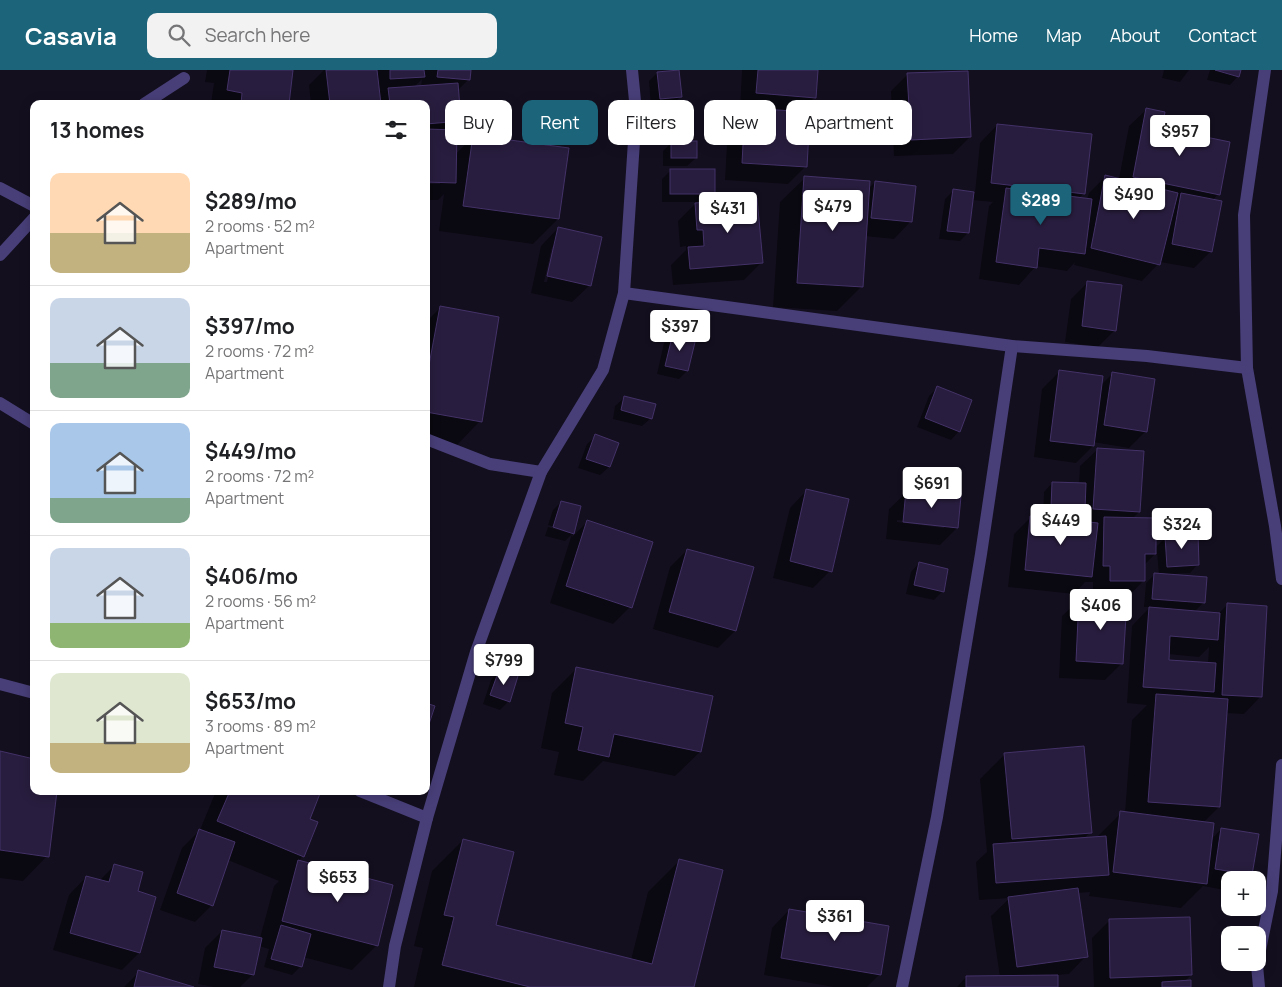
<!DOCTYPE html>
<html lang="en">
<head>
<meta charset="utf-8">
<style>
	:root { --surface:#fff; --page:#f2f2f2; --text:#202124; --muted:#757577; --line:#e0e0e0; --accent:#1c6479 }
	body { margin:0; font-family:Manrope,sans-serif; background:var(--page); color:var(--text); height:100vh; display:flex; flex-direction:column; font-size:19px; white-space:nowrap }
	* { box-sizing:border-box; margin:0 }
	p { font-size:16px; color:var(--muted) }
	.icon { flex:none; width:28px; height:28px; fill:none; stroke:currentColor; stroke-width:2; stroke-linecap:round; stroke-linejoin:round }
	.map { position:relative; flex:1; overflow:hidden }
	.panel { position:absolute; left:30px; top:30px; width:400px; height:695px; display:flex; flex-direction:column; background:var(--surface); border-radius:10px; box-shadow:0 2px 12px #0003 }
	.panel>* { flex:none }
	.hud { position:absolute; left:445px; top:30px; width:475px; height:45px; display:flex; gap:10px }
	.fabs { position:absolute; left:1221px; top:801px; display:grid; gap:10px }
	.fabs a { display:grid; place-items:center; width:45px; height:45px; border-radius:10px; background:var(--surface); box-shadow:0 2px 12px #0003; font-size:25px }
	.price { position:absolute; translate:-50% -42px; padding:0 11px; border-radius:5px; background:#fff; color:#222; font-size:16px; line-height:32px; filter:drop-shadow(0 1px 2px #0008) }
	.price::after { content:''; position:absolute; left:50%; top:30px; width:15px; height:11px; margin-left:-8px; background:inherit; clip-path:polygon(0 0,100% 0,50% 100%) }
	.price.current { background:var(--accent); color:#fff }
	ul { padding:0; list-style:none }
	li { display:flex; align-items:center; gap:15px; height:125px; padding:0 20px }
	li+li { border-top:1px solid var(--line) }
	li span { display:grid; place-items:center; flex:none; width:140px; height:100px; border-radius:10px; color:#555 }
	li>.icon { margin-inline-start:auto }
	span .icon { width:60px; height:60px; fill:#fffc; stroke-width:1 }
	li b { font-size:21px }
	h2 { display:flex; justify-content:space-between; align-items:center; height:60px; padding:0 20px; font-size:21px }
	.chip { padding:0 18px; border-radius:10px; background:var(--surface); box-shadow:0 2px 12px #0003; font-size:18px; line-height:45px }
	.chip.current { background:var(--accent); color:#fff }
	header { display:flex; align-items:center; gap:30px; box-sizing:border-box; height:70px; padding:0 25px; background:var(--accent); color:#fff }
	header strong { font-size:24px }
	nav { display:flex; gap:28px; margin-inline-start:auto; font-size:18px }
	.search { width:350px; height:45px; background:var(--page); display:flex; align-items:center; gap:12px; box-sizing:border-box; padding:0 18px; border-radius:10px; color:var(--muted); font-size:19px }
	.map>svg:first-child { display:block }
	.shadow { fill:#0007; fill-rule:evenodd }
	.building { fill:#281d3e; stroke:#433268 }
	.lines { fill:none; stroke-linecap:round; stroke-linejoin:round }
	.minor { stroke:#483f79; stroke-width:12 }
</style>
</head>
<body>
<header>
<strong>Casavia</strong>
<div class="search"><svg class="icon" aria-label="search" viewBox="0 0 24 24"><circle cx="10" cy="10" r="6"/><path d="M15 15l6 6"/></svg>Search here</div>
<nav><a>Home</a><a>Map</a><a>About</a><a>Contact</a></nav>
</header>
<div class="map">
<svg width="1282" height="917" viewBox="0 0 1282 917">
	<rect width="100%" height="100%" fill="#140f1f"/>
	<g class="shadow">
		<polygon points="207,0 292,0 287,34 211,34 214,13 205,12"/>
		<path d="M324 0H470L469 9 457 21 460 51 450 61 456 84 473 66 558 149 533 174 439 161 444 124 438 130H426V114H440V112L426 111V34H311L309 15ZM422 9 421 17 413 18Z"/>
		<polygon points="742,0 817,0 814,28 800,42 806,96 788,114 725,110 728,56 744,41 740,40"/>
		<polygon points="1164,0 1189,0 1180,12 1162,8"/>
		<polygon points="1210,0 1240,0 1238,6 1230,15 1207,10"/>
		<polygon points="657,3 681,26 672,35 651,37 649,11"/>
		<polygon points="908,4 970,67 953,84 894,86 891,21"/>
		<polygon points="1147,39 1161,59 1218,124 1212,131 1211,181 1194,198 1160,192 1142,211 1074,195 1075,192 1067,201 1036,196 1019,215 979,209 989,136 993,132 972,130 968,163 960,171 939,169 945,129 953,121 975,123 980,73 997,55 1084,123 1078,129 1087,130 1089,123 1106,106 1119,109 1129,56"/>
		<polygon points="672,72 696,88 687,96 663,96 663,81"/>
		<polygon points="671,100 714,124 704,134 761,193 744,210 673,215 671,195 686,180 686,176 680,177 678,151 697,132 662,132 662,109"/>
		<polygon points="805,108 868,119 875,112 911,151 894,169 865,166 862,216 837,241 773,237 780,132"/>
		<path d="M558 158 590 215 572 232 531 223 541 176ZM552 177H555L547 212H544Z"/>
		<polygon points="1088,212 1115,260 1098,277 1065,272 1071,229"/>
		<polygon points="440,238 480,351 456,376 426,371 426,252"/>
		<polygon points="673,265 687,301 679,309 657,304 664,273"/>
		<polygon points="1059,302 1100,316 1113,303 1146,361 1129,378 1093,372 1093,376 1076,393 1034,387 1042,319"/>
		<polygon points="937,318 959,361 951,370 917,357 929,326"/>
		<polygon points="624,328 651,348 642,356 613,349 615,336"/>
		<polygon points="596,366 618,373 609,397 600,405 578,398 587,374"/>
		<path d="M1098 379 1139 442 1132 449 1155 478 1165 468 1198 494 1190 503 1171 504 1204 532 1194 542 1218 544 1227 535 1261 626 1244 644 1225 643 1219 737 1203 753 1211 770 1221 759 1251 804 1245 810H1230V821L1203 816 1181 838 1089 826 1090 822 1077 823 1086 886 1069 904 1057 905V917H957L966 907H1000L991 846 1010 828 979 830 976 792 987 782 980 709 1005 684 1090 762 1084 769 1096 768 1121 743H1125L1132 650 1147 635 1127 633 1132 556 1150 537H1144L1146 513 1154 505H1159L1157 482 1144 495V510L1127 528 1093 527V512H1085L1074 524 1008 517 1014 464 1031 447 1043 448 1044 422 1052 413 1079 414 1080 396ZM1077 445V452L1044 449V446L1075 448ZM1209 577 1208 594 1167 591 1168 584 1199 587Z"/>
		<polygon points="807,420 830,501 813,518 773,508 790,438"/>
		<path d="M907 422 957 458 940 475 886 469 889 439ZM897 450 944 455V458L897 452Z"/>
		<polygon points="561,432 580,437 572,467 588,451 630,537 613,554 550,533 572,464 565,471 545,466 548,457 569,463 569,461 548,455 553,440"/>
		<polygon points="687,480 735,561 718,578 653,559 670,497"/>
		<polygon points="919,493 943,521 934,530 906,524 911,502"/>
		<polygon points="1080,529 1122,593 1105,610 1059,608 1062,546"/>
		<polygon points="577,598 700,682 675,706 603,691 583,711 554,705 559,682 541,678 552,623"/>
		<polygon points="499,601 509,631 500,640 483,634 491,610"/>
		<polygon points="0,683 34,721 47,786 23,811 0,808"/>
		<polygon points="216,721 320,721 308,749 303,786 298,791 377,875 352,900 303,887 301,896 292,905 264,897 269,879 259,876 253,904 240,917 214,917 198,914 205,878 222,861 260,868 274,816 279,811 228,790 212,835 195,852 160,840 182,778 200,760"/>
		<polygon points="463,770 494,856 631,890 648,822 679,791 692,917 414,917 423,878 414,876 432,801"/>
		<polygon points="115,795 136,822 139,883 122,900 53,880 69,825 86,807 99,811"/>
		<polygon points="789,840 879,905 867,917 834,917 764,905 772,858"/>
		<polygon points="1109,851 1191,905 1184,912 1190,917 1094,917 1092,868"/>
		<polygon points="139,902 189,917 124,917"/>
	</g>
	<g class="building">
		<polygon points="230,0 293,0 289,34 241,34 242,23 227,20"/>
		<polygon points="326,0 377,0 381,34 330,34"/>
		<polygon points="390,0 424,0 425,7 390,9"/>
		<polygon points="438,0 471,0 470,10 437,7"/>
		<polygon points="679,0 682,27 660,29 657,2"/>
		<polygon points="758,0 818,0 816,28 756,23"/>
		<polygon points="1215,0 1241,0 1239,7"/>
		<polygon points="968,1 971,67 911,70 907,3"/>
		<polygon points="458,13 461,51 426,54 426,34 390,34 388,18"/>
		<polygon points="745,38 810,42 807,97 742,93"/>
		<polygon points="1146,38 1165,42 1162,58 1230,72 1220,125 1133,107"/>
		<polygon points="997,54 1092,64 1085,124 991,113"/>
		<polygon points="426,59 457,60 456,113 426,112"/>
		<polygon points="473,65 569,78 559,149 463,136"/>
		<rect x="671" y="71" width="26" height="17"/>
		<rect x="670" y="99" width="45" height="25"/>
		<polygon points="1105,105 1178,123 1160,195 1091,178"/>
		<polygon points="804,106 870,111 863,217 797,213"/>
		<polygon points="875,111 916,116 912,152 871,148"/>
		<polygon points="1006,118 1092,129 1085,184 1039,178 1037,198 996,192"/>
		<polygon points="953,119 974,122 969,163 947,161"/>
		<polygon points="1181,123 1222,131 1212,182 1172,174"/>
		<polygon points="757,128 763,193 690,199 688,177 704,176 703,160 697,160 695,133"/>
		<polygon points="558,157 602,167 591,216 547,206"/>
		<polygon points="1087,211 1122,215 1116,261 1082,256"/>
		<polygon points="440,236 499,247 482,352 426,342 426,311"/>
		<polygon points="673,263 696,268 688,301 665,296"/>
		<polygon points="1059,300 1103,306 1094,376 1050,371"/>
		<polygon points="1112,302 1155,309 1147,362 1104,355"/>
		<polygon points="937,316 972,330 960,362 925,348"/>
		<polygon points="624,326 656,334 652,349 621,340"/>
		<polygon points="595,364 619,373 610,397 586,389"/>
		<polygon points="1097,378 1144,381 1140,442 1093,439"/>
		<polygon points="1052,412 1086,413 1085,440 1051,438"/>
		<polygon points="806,419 849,429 832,502 790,491"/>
		<polygon points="906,420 961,426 958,458 903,452"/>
		<polygon points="561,431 581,436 574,464 553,457"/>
		<polygon points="1030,446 1098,453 1092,507 1025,500"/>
		<polygon points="1104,447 1156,448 1156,484 1145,484 1145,511 1110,511 1110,496 1103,496"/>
		<polygon points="587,450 653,472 632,538 566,516"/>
		<polygon points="1198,464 1199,495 1167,497 1165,466"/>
		<polygon points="687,479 754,497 736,561 669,542"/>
		<polygon points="919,492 948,499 944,522 914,515"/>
		<polygon points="1154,503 1207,507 1205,533 1152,529"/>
		<polygon points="1079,528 1127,530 1123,594 1076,591"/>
		<polygon points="1227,533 1267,536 1262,627 1222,625"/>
		<polygon points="1149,537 1220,543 1218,570 1170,566 1169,590 1216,593 1214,622 1143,617"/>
		<polygon points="576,597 713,626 701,682 614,664 609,687 578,680 583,657 565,653"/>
		<polygon points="499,600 518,606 510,632 490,625"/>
		<polygon points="1156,624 1228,629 1220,737 1148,732"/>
		<polygon points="426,633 435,636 427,660 426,660"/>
		<polygon points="1084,676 1092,763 1012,769 1004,683"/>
		<polygon points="0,681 34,689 34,721 57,721 49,787 0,780"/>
		<polygon points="230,721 321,721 310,749 318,752 304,787 217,751"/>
		<polygon points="1120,741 1214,753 1207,814 1113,802"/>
		<polygon points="1221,758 1259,764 1252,805 1215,799"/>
		<polygon points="199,759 235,772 213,836 177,823"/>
		<polygon points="1106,766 1109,805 996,813 993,774"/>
		<polygon points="463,769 514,782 496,855 652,894 679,789 723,800 694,917 530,917 442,895 454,847 444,845"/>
		<polygon points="298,790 393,815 378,876 282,851"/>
		<polygon points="114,794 143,802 138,821 156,827 140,883 70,863 86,806 109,812"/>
		<polygon points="1078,818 1088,887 1017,897 1008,827"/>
		<polygon points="789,839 889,856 881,905 781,888"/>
		<polygon points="1190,847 1192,905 1110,908 1109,849"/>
		<polygon points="281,855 311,864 302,897 271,889"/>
		<polygon points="222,860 262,868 254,905 214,897"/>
		<polygon points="138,900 194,917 134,917"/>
		<polygon points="1058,905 1058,917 966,917 966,906"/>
		<polygon points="1191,910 1191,917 1162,917 1162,912"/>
	</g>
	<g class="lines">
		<g class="minor">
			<polyline points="1265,0 1244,145 1247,298 1275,456 1282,509"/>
			<polyline points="144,34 184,8"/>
			<polyline points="0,118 34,136"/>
			<polyline points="0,185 34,148"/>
			<polyline points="624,223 1012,276 1147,286 1247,298"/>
			<polyline points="0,333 34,354"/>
			<polyline points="426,369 490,394 541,402"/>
			<polyline points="0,614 34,623"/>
			<polyline points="360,721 427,748"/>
			<polyline points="389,917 395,876 427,748 476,582 541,402 603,300 624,223 636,41 632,0"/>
			<polyline points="902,917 937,747 981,484 1012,276"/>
			<polyline points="1259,917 1257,895 1272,821 1282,695"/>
		</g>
	</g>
</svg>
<div class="fabs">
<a>+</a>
<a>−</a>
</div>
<b class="price" style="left:1180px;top:87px">$957</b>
<b class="price" style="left:1134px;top:150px">$490</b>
<b class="price current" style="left:1041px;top:156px">$289</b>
<b class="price" style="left:833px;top:162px">$479</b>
<b class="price" style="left:728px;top:164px">$431</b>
<b class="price" style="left:680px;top:282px">$397</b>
<b class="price" style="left:932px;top:439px">$691</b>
<b class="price" style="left:1061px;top:476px">$449</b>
<b class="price" style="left:1182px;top:480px">$324</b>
<b class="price" style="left:1101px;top:561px">$406</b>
<b class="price" style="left:504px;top:616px">$799</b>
<b class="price" style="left:338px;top:833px">$653</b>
<b class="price" style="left:835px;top:872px">$361</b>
<div class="hud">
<a class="chip">Buy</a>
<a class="chip current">Rent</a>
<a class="chip">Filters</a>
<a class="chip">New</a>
<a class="chip">Apartment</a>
</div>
<section class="panel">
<h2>13 homes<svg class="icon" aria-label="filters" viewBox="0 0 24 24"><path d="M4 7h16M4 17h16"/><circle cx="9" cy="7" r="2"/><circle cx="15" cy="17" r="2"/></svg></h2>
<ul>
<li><span style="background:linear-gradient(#ffd9b3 60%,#c2b280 0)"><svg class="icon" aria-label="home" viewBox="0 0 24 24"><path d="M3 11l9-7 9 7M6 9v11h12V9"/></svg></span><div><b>$289/mo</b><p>2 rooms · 52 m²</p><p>Apartment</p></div></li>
<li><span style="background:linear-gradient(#c9d6e8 65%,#7fa58c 0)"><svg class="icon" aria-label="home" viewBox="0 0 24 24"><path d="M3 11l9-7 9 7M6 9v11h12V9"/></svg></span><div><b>$397/mo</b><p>2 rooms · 72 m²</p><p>Apartment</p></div></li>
<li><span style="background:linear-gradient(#a9c7e8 75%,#7fa58c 0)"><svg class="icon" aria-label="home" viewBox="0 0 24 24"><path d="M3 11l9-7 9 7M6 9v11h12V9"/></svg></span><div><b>$449/mo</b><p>2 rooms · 72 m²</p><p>Apartment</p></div></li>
<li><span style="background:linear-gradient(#c9d6e8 75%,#8fb573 0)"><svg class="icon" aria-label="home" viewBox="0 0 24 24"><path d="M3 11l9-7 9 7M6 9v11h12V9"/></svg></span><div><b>$406/mo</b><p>2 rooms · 56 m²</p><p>Apartment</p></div></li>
<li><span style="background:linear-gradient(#dfe7d0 70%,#c2b280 0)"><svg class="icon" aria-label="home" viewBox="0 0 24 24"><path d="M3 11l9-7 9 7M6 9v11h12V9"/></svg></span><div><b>$653/mo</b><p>3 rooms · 89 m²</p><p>Apartment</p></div></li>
</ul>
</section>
</div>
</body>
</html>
